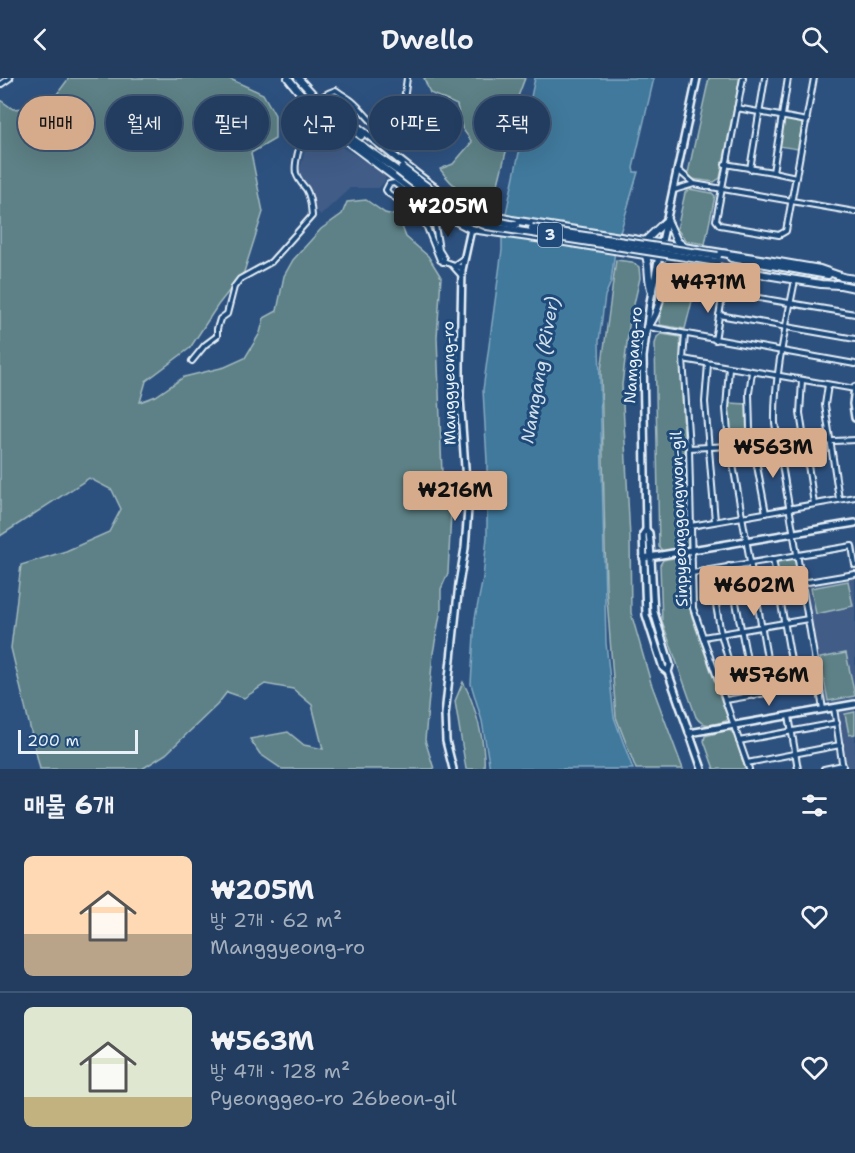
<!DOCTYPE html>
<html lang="ko">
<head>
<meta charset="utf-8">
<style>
	:root { --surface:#223d5f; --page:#2e4868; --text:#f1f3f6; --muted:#a2aebd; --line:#3f5674; --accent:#d6ab8b }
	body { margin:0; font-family:"Shantell Sans","Poor Story",sans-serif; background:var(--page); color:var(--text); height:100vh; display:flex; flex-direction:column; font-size:22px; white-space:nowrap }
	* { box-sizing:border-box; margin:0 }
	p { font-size:20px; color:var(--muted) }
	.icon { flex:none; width:33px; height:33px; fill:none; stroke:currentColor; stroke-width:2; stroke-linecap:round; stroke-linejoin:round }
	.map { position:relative; height:691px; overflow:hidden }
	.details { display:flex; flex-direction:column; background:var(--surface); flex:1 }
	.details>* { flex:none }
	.guide { position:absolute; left:18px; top:18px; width:819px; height:54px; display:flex; gap:12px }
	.scale { position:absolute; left:18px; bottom:15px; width:120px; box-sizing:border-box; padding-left:6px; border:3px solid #e8f1f8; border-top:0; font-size:16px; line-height:21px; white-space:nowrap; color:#e8f1f8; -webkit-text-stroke:4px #1f4a7a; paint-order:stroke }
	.price { position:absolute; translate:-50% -51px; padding:0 14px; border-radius:6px; background:var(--accent); color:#111; font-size:20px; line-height:39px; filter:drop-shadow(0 2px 3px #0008) }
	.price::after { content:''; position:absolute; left:50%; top:36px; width:18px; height:14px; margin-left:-9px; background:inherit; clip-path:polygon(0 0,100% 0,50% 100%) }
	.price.active { background:#222; color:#fff }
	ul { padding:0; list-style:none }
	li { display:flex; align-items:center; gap:18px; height:150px; padding:0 24px }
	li+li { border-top:2px solid var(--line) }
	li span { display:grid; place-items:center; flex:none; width:168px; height:120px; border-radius:9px; color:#555 }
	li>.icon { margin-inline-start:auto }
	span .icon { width:72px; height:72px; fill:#fffc; stroke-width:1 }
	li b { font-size:26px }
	h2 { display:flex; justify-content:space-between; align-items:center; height:72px; padding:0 24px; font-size:26px }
	.pill { padding:0 21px; border-radius:27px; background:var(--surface); box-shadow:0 6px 24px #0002,0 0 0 2px var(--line); font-size:21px; line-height:54px }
	.pill.active { background:var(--accent); color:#111 }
	header { display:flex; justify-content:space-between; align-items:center; height:78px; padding:0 24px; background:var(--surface); font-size:27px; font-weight:600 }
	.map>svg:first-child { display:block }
	.built { fill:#405c87 }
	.green { fill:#5d8186; stroke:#a2b9bf; stroke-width:1.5 }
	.water { fill:#41799c; stroke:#84a9c1; stroke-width:1.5 }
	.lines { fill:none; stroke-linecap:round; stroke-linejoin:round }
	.minor-casing { stroke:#e8f1f8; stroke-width:8 }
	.tertiary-casing { stroke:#e8f1f8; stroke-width:10 }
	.primary-casing { stroke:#e8f1f8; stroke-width:10 }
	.minor { stroke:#1f4a7a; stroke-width:4 }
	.tertiary { stroke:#1f4a7a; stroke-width:5 }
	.primary { stroke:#1f4a7a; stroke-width:6 }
	.primary-bridge-casing { stroke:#e8f1f8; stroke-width:10; stroke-linecap:butt }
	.primary-bridge { stroke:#1f4a7a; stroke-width:6 }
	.labels { text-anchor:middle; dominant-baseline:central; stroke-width:6; stroke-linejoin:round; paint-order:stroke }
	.shield { fill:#1f4a7a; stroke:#acbfd2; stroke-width:1.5 }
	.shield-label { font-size:15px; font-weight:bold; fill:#e8f1f8 }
	.street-label { font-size:16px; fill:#e8f1f8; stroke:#1f4a7a }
	.water-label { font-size:18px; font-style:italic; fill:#cfdfea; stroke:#1f4a7a }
</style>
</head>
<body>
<header><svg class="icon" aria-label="back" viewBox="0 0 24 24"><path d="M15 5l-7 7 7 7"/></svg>Dwello<svg class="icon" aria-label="search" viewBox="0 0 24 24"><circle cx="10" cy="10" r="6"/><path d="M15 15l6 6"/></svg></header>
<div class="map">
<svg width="855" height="691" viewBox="0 0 855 691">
	<rect width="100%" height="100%" fill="#2d517f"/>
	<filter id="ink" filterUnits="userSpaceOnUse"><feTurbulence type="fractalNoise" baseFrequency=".0167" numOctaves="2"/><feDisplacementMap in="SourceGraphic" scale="12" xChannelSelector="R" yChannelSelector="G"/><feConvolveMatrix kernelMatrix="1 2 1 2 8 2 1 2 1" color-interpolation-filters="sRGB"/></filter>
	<g filter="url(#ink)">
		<g class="built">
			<polygon points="313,52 385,95 385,103 379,110 350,110 321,137 315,131 299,95 310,53"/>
			<polygon points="855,498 855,620 829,626 825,622 806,512 809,506"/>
			<polygon points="855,628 855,691 845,691 837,636 841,630"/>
		</g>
		<g class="green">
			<polygon points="69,0 228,0 263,16 275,37 275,61 251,75 263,134 244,194 218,227 190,270 146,303 140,324 156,318 184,299 225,289 245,280 260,255 264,240 277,233 284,198 293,182 321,151 342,136 347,124 366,122 385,135 398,138 406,159 428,178 441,199 437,259 442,396 452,414 448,495 441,511 441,531 433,575 425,662 434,691 282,691 260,676 250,661 288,654 304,667 323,671 312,627 293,611 265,606 244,620 227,614 217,627 166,676 142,691 40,691 11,570 21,487 66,473 109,454 121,431 112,412 89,400 0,458 0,22 13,31 48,28"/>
			<path d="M424 0H525L507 48 506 74 498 106 497 116 488 125C466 117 454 111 440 91L453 86 472 64 462 50 457 27 430 15Z"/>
			<polygon points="709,0 740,0 720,100 714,104 692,101 688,95"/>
			<polygon points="786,41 801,43 802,47 798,71 778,68 783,44"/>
			<polygon points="689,111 712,115 715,118 705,166 686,163 677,151 685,115"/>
			<polygon points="616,182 632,184 639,189 640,200 629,248 622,307 630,460 631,535 651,605 683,691 636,691 616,639 606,508 601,293"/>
			<polygon points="676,187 700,191 685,251 660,247 659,243 668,196 671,190"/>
			<polygon points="661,256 680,259 688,467 686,472 664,474 659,469 655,266 657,259"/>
			<polygon points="729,325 747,326 748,365 732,366 731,364"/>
			<path d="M683 478 688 480 689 522 692 539 728 641 726 643C714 646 704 651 696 639L662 543 660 487 663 482Z"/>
			<polygon points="792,480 795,483 801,516 782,520 776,486 778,483"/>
			<polygon points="848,503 853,528 816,536 811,510"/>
			<polygon points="846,575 855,618 828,623 820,580"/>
			<path d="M463 604C475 625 486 667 484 691H466L455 623Z"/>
			<polygon points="855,634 855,656 849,657 845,636"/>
			<polygon points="729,652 733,655 746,691 714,691 704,663 705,658"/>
		</g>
		<polygon class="water" points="535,0 654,0 633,90 634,94 638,94 615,172 611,204 605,218 599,263 606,565 614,639 633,691 490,691 482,643 471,606 475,540 483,500 487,459 487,383 483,312 502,172 502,154"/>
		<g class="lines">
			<defs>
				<g id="minor">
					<polyline points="743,0 716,142 720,147 779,157 786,153 814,0"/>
					<polyline points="788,0 773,94 796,99"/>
					<polyline points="0,7 10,0"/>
					<polyline points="737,30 807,43"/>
					<polyline points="725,86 773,94"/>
					<polyline points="750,91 765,0"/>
					<polyline points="678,92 693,105"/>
					<polyline points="674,112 694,106 855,134"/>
					<polyline points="443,184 444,180 439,172 433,135 394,105 389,106 386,112 389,116 422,137 440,182 462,190"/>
					<polyline points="461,197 453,188 464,180"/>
					<path d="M795 202C786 249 774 297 775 345L823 631"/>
					<polyline points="719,237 855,261"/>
					<polyline points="648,249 855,286"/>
					<polyline points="685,256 683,281 689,370 693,530 749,691"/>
					<polyline points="715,262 723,214 855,236"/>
					<polyline points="683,281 855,311"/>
					<path d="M192 283 205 267 217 258V251L220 241 227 236 234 209 240 201 271 184 312 138C311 129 311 119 306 111 302 106 298 102 296 95 293 82 310 30 320 21 324 16 330 14 336 12 341 16 347 19 352 23 367 35 377 57 397 57L400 52 407 0"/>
					<polyline points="708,286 705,324 715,443"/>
					<polyline points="729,290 726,331 729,364 773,614"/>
					<polyline points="752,294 749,315 750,351 766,435"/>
					<polyline points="802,303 800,335 814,426"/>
					<polyline points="828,307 825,327 839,421"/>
					<polyline points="689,370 855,362"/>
					<polyline points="691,448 855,419"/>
					<polyline points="773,481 796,610"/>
					<polyline points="729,488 754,618"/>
					<polyline points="710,492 721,556 732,595 736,596 750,593"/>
					<polyline points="692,495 852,468 855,487"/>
					<polyline points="802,505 855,496"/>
					<polyline points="703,559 808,541"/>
					<polyline points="726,622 818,606"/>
					<polyline points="834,630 843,691"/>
					<polyline points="789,638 798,691"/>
					<polyline points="739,663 837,645"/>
					<polyline points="747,685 840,667"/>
					<polyline points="824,691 843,687"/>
				</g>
				<g id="tertiary">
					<polyline points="661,168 697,0"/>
					<polyline points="659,178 650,224 643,279 646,452 649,455 650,464 654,534 670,587 668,594 702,691"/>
					<polyline points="855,309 853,326 855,340"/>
					<polyline points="646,452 643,456 646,537 663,590 668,594"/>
					<polyline points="643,480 855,445"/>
					<polyline points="689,655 855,626"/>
					<polyline points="453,691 446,663 445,637 459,506 465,470 468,431 460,320 460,286 462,192 471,151"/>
				</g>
				<g id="primary">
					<path d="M288 0C317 39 359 66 398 93"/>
					<polyline points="298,0 320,24"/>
					<path d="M318 22C365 50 404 90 450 120"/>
					<polyline points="314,31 322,42 352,67 448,139 471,151 565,164 821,206 839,207"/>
					<polyline points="330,32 361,58"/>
					<polyline points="461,127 479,134 512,142 773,183 820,191 843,199"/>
					<polyline points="645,163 667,142 677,163 686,170"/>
					<path d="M646 178C650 190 647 201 652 214"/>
					<polyline points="731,180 828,197"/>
					<polyline points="841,199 855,201"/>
					<polyline points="836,206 855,210"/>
					<path d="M647 249C662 234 661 206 668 186L674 183"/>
				</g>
			</defs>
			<use href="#minor" class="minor-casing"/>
			<use href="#tertiary" class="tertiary-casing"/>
			<use href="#primary" class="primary-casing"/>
			<use href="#minor" class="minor"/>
			<use href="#tertiary" class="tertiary"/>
			<use href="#primary" class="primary"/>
			<defs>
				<g id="primary-bridge">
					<path d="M402 90C442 120 465 139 516 147"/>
					<path d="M398 93C429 117 450 135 487 148L717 184"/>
					<polyline points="532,150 718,178"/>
				</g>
			</defs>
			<use href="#primary-bridge" class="primary-bridge-casing"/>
			<use href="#primary-bridge" class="primary-bridge"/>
		</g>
	</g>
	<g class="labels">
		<rect class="shield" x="538" y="145" width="24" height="24" rx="4.5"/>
		<g class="shield-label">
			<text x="550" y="157">3</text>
		</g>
		<g class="street-label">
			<text transform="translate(633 277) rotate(-86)">Namgang-ro</text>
			<text transform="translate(449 305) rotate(-91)">Manggyeong-ro</text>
			<text transform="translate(679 441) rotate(-92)">Sinpyeonggongwon-gil</text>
		</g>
		<g class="water-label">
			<text transform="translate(540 292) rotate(-80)">Namgang (River)</text>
		</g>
	</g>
</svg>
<div class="scale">200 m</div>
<b class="price active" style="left:448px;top:160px">₩205M</b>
<b class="price" style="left:708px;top:236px">₩471M</b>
<b class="price" style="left:773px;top:401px">₩563M</b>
<b class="price" style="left:455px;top:444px">₩216M</b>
<b class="price" style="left:754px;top:539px">₩602M</b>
<b class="price" style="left:769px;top:629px">₩576M</b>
<div class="guide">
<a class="pill active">매매</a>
<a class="pill">월세</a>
<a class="pill">필터</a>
<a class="pill">신규</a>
<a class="pill">아파트</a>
<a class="pill">주택</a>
</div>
</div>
<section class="details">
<h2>매물 6개<svg class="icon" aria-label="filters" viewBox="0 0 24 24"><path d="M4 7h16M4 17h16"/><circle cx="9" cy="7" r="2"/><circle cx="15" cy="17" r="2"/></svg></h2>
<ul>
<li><span style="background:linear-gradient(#ffd9b3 65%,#b9a48a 0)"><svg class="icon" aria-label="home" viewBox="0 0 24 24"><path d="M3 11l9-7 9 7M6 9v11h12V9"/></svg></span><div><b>₩205M</b><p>방 2개 · 62 m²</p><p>Manggyeong-ro</p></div><svg class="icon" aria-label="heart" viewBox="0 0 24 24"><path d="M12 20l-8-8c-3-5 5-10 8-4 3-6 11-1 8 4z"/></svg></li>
<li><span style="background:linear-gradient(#dfe7d0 75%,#c2b280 0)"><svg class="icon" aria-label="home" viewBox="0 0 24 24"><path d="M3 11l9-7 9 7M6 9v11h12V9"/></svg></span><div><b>₩563M</b><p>방 4개 · 128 m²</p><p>Pyeonggeo-ro 26beon-gil</p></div><svg class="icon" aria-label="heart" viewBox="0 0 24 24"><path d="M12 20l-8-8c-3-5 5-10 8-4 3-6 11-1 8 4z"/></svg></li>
</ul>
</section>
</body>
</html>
